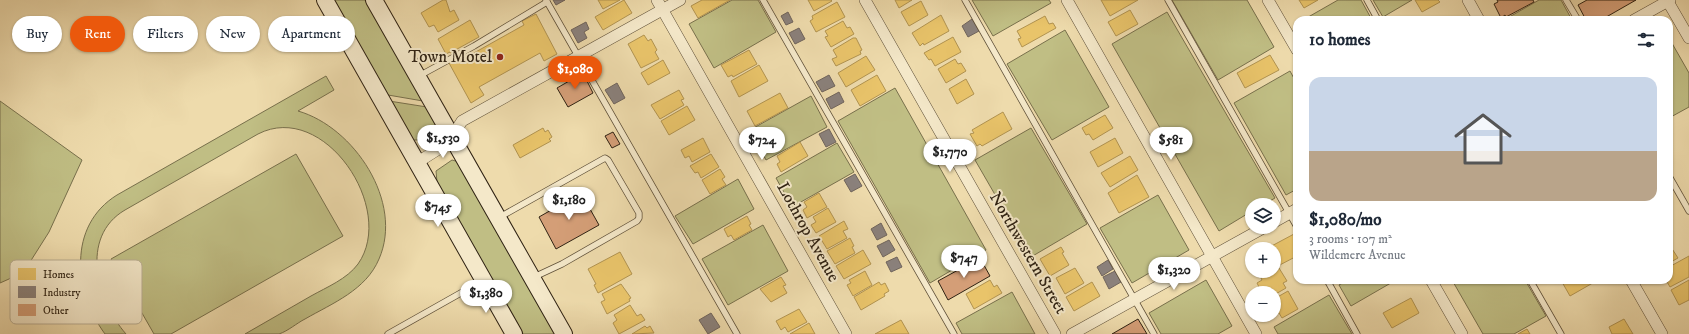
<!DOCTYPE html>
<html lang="en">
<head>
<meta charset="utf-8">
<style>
	:root { --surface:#fff; --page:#f6f6f7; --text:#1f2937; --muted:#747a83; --accent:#ea580c }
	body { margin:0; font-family:"IM FELL DW Pica",serif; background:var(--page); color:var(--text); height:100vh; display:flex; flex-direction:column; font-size:15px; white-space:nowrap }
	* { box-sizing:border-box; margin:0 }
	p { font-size:13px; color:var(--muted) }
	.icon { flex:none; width:22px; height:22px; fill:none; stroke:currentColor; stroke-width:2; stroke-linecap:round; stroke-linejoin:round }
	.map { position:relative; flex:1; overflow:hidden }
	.side { position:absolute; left:1293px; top:16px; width:380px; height:268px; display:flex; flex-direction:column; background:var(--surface); border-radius:12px; box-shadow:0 1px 3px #0004 }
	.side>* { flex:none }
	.guide { position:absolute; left:12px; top:16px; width:380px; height:36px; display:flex; gap:8px }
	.fabs { position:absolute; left:1245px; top:198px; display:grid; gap:8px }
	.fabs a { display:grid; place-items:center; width:36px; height:36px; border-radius:50%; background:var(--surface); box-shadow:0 1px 3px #0004; font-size:20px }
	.price { position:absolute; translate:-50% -34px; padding:0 9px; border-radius:14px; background:#fff; color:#222; font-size:13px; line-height:26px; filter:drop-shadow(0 1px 2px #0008) }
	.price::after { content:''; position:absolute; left:50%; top:24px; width:12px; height:9px; margin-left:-6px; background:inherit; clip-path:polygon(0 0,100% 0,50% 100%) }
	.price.active { background:var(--accent); color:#fff }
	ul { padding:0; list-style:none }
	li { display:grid; align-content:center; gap:8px; height:212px; padding:0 16px }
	li span { display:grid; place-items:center; height:124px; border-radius:12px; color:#555 }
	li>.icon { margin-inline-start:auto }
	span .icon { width:72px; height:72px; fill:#fffc; stroke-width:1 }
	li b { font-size:17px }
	h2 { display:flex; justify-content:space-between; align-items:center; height:48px; padding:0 16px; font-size:17px }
	.chip { padding:0 14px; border-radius:18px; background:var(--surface); box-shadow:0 1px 3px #0004; font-size:14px; line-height:36px }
	.chip.active { background:var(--accent); color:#fff }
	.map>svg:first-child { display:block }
	.green { fill:#c0be84; stroke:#78704c }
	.homes { fill:#e9c46a; stroke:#b19350 }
	.industry { fill:#8a817c; stroke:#6f645c }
	.building { fill:#d49e77; stroke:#2f2213 }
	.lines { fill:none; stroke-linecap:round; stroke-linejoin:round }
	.service-casing { stroke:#5f5039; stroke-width:7 }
	.minor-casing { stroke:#5f5039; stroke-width:12 }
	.secondary-casing { stroke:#2f2213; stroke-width:18 }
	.service { stroke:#f4e8c9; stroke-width:5.5 }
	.minor { stroke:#f4e8c9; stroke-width:11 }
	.secondary { stroke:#f4e8c9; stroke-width:16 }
	.poi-dot { fill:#8f2418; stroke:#f4e8c9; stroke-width:1.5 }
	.labels { text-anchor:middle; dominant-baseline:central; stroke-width:4; stroke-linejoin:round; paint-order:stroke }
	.poi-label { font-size:17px; fill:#2f2213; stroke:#f4e8c9; text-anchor:end }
	.street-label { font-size:17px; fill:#2f2213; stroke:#f4e8c9 }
	.key { fill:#f4e8c9; stroke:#b9ad92; stroke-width:1 }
	.key-label { font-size:11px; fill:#2f2213 }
</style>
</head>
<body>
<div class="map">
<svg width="1689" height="334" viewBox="0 0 1689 334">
	<rect width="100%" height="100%" fill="#eedbac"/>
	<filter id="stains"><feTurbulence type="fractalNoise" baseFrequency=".005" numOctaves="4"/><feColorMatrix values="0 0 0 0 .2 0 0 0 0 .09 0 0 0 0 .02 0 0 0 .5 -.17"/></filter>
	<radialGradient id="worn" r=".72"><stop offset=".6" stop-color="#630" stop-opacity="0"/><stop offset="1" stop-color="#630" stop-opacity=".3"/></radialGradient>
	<g class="green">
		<polygon points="334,0 365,0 423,101 388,95"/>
		<polygon points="732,0 758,0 776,32 714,68 689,24"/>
		<polygon points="972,0 1049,0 1051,3 993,36"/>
		<polygon points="1172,0 1247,0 1274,47 1218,80"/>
		<polygon points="1338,0 1361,0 1372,20 1303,20"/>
		<polygon points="1373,0 1412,0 1383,17"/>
		<polygon points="1539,0 1561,0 1572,20 1504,20"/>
		<polygon points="1167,12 1275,198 1263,205 1252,205 1252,211 1219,231 1112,44"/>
		<polygon points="1065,30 1109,107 1052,140 1007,64"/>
		<polygon points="1669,38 1689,73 1689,107 1669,118"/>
		<polygon points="1290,71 1297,84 1297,189 1286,195 1234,103"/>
		<path d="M326 76 334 90 298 111C354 127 404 202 379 259 366 290 333 303 305 319 297 323 288 331 279 334 269 334 255 334 245 334 267 321 289 309 311 296 327 287 347 279 358 264 397 209 324 100 258 134L125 210C79 237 97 301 126 334H105C74 292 67 226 117 195Z"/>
		<polygon points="895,88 986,250 930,283 838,121"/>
		<polygon points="811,96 827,127 766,160 750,130"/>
		<polygon points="0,101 82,160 49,232 30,262 9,279 0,283"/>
		<polygon points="389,101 427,107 437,125 435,131 418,140 412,140"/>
		<polygon points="1031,128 1087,224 1031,257 975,160"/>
		<polygon points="837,143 854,172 792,207 776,178"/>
		<polygon points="296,154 343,236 171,334 154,334 111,259"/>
		<polygon points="452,160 459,162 556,334 523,334 437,182 436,171"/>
		<polygon points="738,179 754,209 693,244 675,216"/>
		<polygon points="1158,195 1189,250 1132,283 1100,228"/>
		<polygon points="763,225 788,271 728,305 702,259"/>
		<polygon points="1206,280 1232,326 1218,334 1161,334 1149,313"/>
		<polygon points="1348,280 1396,280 1351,306 1339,285"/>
		<polygon points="1452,280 1525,280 1546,316 1514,334 1483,334"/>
		<polygon points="1012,292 1035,334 962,334 956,323"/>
		<polygon points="1329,295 1352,334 1278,334 1274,327"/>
	</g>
	<g class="homes">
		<polygon points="443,0 446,0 450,12 454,10 459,20 438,32 434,25 429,27 421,13"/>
		<polygon points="598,0 620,0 603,9"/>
		<polygon points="624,0 632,13 603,30 595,17"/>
		<polygon points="702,0 730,0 698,18 691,6"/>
		<polygon points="808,0 831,0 832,1 814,11"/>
		<polygon points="895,0 912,0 899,8"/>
		<polygon points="1101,0 1138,0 1110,16"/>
		<polygon points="1299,0 1318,0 1304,8"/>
		<polygon points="1415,0 1438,0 1440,2 1422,12"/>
		<polygon points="921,1 928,15 909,26 901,12"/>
		<polygon points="837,2 845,17 816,32 810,21 813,19 812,16"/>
		<polygon points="1130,10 1138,24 1116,36 1108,22"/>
		<polygon points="536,14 557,54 544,61 540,53 479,87 484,95 471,103 449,63 454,60 456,63 524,25 522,21"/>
		<polygon points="941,15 949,31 924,45 923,43 920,46 912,33"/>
		<polygon points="1045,16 1049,24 1053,23 1056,28 1022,47 1018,39 1021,38 1017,31"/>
		<polygon points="470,20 479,37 450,53 450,52 446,54 438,39"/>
		<polygon points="843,21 847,28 850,27 854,34 831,47 825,37 828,36 825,31"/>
		<polygon points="644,35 648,41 651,39 657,50 655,52 659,59 641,68 628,44"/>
		<polygon points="953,37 961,52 935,66 931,59 929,60 924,53"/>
		<polygon points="853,38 856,38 862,50 860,51 861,54 836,66 832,59 837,57 833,50"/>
		<polygon points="749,50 757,64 733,77 732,75 728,77 721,65"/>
		<polygon points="1270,55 1279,70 1245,88 1237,73"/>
		<polygon points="866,56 875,70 846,87 838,73"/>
		<polygon points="955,59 958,64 961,63 966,71 946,83 938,69"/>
		<polygon points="663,60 670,73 648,85 641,73"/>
		<polygon points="759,65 768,81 739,97 731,81"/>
		<polygon points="877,75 886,91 860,106 851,90"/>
		<polygon points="966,79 974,94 957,104 949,89"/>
		<polygon points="679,90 684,99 681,100 684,105 660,119 651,105"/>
		<polygon points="780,93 788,108 755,126 747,111"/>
		<polygon points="687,106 695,120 669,135 661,121"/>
		<polygon points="1003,112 1012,129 982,146 980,144 977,146 970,134 974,133 972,130"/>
		<polygon points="1105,115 1113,128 1093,140 1089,134 1086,135 1082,128"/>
		<polygon points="543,128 545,132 548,130 552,137 549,139 551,141 520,158 513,145"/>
		<polygon points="703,138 710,152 692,162 689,156 685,158 681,150"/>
		<polygon points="1115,138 1123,153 1098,167 1090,152"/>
		<polygon points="800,142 808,156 781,172 777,164 780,162 777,156"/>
		<polygon points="711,154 719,167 701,178 698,172 695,173 690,166"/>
		<polygon points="1130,156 1138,170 1110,187 1101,173"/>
		<polygon points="720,169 725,177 722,179 726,185 710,194 702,180"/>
		<polygon points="1137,175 1149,197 1119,213 1108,193"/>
		<polygon points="819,193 827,207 807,218 803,210 807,207 804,202"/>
		<polygon points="828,208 836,222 816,233 811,225 816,222 813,217"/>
		<polygon points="747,216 751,224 749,225 752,230 734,240 731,235 728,237 724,229"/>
		<polygon points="844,221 848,229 843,231 847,238 827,249 819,236"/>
		<polygon points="1294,234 1297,240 1297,256 1274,268 1274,249 1266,249"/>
		<polygon points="850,238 854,246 852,247 855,253 835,264 827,251"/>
		<polygon points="1669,244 1678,258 1669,263"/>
		<polygon points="1061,247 1064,252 1062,253 1069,265 1050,276 1040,259"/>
		<polygon points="863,250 871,264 844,279 836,266"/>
		<polygon points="620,252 632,274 598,293 594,285 596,284 588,269"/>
		<polygon points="1689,256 1689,277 1670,287 1666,280 1669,280 1669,267"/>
		<polygon points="1075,268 1084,283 1065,294 1056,278"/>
		<polygon points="1279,268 1287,281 1283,283 1286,288 1274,295 1274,293 1262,293 1257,283 1262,280 1261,278"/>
		<polygon points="865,271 872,285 853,296 847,285 851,283 849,280"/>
		<polygon points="1269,271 1258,277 1256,272 1256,271"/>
		<polygon points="781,277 786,285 783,286 787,293 771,302 760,289"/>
		<polygon points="990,280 994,287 997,285 1002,293 974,309 966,294"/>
		<polygon points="1565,280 1598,280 1570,296 1562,282"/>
		<polygon points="1689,280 1689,300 1679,305 1671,290"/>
		<polygon points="879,282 881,285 885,283 889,291 884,294 885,296 861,310 854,297"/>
		<polygon points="1092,282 1100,296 1074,311 1066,297"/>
		<polygon points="621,284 631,298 629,299 630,301 607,314 601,302 605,300 602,294"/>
		<polygon points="1288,291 1298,309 1282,318 1279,313 1274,314 1274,299"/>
		<polygon points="1411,298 1419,313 1392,328 1383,313"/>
		<polygon points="630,305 637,316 641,314 645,320 619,334 613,323 617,320 614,315"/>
		<polygon points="799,309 807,322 788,332 785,327 781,330 776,321"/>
		<polygon points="1624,319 1633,334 1612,334 1609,327"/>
		<polygon points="901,320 909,334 875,334"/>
		<polygon points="809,323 815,334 790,334"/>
		<polygon points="645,326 647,328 650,326 654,333 632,334"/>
		<polygon points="1527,329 1530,334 1518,334"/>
	</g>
	<g class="industry">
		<polygon points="553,0 565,0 556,5"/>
		<polygon points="788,12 793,22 786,25 781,16"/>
		<polygon points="972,19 979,31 968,37 962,26"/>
		<polygon points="586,22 589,29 584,32 587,38 578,43 571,30"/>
		<polygon points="799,28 805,39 795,44 789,33"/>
		<polygon points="829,75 835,86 822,92 816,82"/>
		<polygon points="617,83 625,98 614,104 605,90"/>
		<polygon points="839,92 844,102 831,109 826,99"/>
		<polygon points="829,129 836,142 826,147 819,134"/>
		<polygon points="855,174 862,186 851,192 844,180"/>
		<polygon points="881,223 887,235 877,240 871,229"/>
		<polygon points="889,240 895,250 883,257 877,246"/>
		<polygon points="897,257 902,267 891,272 886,262"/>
		<polygon points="1108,260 1113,269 1102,276 1097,267"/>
		<polygon points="1115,271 1121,282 1109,289 1103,277"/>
		<polygon points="711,313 720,327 708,334 699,320"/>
	</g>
	<g class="building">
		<polygon points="1497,0 1533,0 1534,2 1506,17 1505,15 1501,18 1494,4 1498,2"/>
		<polygon points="1587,0 1636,0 1601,20 1586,20 1578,5"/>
		<polygon points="583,73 593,93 568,107 557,88"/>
		<polygon points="613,132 620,144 612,148 605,136"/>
		<polygon points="581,193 599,225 556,249 539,217"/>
		<polygon points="980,258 990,276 948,300 938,281"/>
		<polygon points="1138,319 1147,334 1112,334"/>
	</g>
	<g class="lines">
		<defs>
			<g id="service">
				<polyline points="546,0 737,334"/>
				<polyline points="763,0 954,334"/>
				<polyline points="965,0 1154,334"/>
				<polyline points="1168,0 1297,227"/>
				<polyline points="1367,0 1378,20"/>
				<polyline points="1566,0 1578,20"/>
				<polyline points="419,76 474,46 547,2"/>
				<polyline points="1669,176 1689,211"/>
				<polyline points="500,217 605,158 608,160 639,213 639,218 637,221 562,264 532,278"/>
				<polyline points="1327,280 1357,334"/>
				<polyline points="1530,280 1561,334"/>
				<polyline points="388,334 482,281"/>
			</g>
			<g id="minor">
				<polyline points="657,0 846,334"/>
				<polyline points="865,0 1055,334"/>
				<polyline points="1067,0 1256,334"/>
				<polyline points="1268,0 1297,50"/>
				<polyline points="1468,0 1479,20"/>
				<polyline points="1667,0 1689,38"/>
				<polyline points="1634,20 1670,0"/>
				<polyline points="418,162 448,143 462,121 680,0"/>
				<polyline points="1274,222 1297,209"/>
				<polyline points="1431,280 1462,334"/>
				<polyline points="1631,280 1662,334"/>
				<polyline points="1072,334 1265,227"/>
			</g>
			<g id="secondary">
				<polyline points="325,0 514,334"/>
				<polyline points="374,0 564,334"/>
			</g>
		</defs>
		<use href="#service" class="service-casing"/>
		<use href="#minor" class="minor-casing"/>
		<use href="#secondary" class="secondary-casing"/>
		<use href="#service" class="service"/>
		<use href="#minor" class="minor"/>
		<use href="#secondary" class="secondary"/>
	</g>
	<circle class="poi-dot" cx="500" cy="57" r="4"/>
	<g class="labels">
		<g class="poi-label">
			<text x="492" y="57">Town Motel</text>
		</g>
		<g class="street-label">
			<text transform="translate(808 232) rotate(61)">Lothrop Avenue</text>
			<text transform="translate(1028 253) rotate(60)">Northwestern Street</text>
		</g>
	</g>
	<rect x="10" y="260" width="132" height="64" rx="6" class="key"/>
	<rect x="18" y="268" width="18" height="12" fill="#e9c46a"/>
	<rect x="18" y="286" width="18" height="12" fill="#8a817c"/>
	<rect x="18" y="304" width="18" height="12" fill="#d49e77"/>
	<g class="key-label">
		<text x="43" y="278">Homes</text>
		<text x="43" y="296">Industry</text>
		<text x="43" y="314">Other</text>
	</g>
	<rect width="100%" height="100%" filter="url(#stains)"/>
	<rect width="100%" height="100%" fill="url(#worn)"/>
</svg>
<div class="fabs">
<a><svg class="icon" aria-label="layers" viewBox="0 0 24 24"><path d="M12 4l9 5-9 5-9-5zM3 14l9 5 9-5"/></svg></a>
<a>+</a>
<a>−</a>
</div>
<b class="price active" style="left:575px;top:90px">$1,080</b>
<b class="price" style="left:443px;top:159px">$1,530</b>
<b class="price" style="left:762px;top:161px">$724</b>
<b class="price" style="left:1171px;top:161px">$581</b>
<b class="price" style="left:950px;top:173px">$1,770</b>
<b class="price" style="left:569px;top:221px">$1,180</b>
<b class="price" style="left:438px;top:228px">$745</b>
<b class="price" style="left:964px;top:279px">$747</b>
<b class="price" style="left:1174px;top:291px">$1,320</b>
<b class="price" style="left:486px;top:314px">$1,380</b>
<div class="guide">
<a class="chip">Buy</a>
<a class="chip active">Rent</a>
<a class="chip">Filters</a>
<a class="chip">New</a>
<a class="chip">Apartment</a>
</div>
<section class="side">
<h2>10 homes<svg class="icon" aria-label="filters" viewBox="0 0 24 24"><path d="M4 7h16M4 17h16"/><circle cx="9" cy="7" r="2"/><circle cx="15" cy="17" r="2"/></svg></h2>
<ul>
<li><span style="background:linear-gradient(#c9d6e8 60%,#b9a48a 0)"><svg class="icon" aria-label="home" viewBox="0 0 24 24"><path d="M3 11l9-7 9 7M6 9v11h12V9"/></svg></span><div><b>$1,080/mo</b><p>3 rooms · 107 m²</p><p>Wildemere Avenue</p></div></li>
</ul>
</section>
</div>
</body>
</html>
